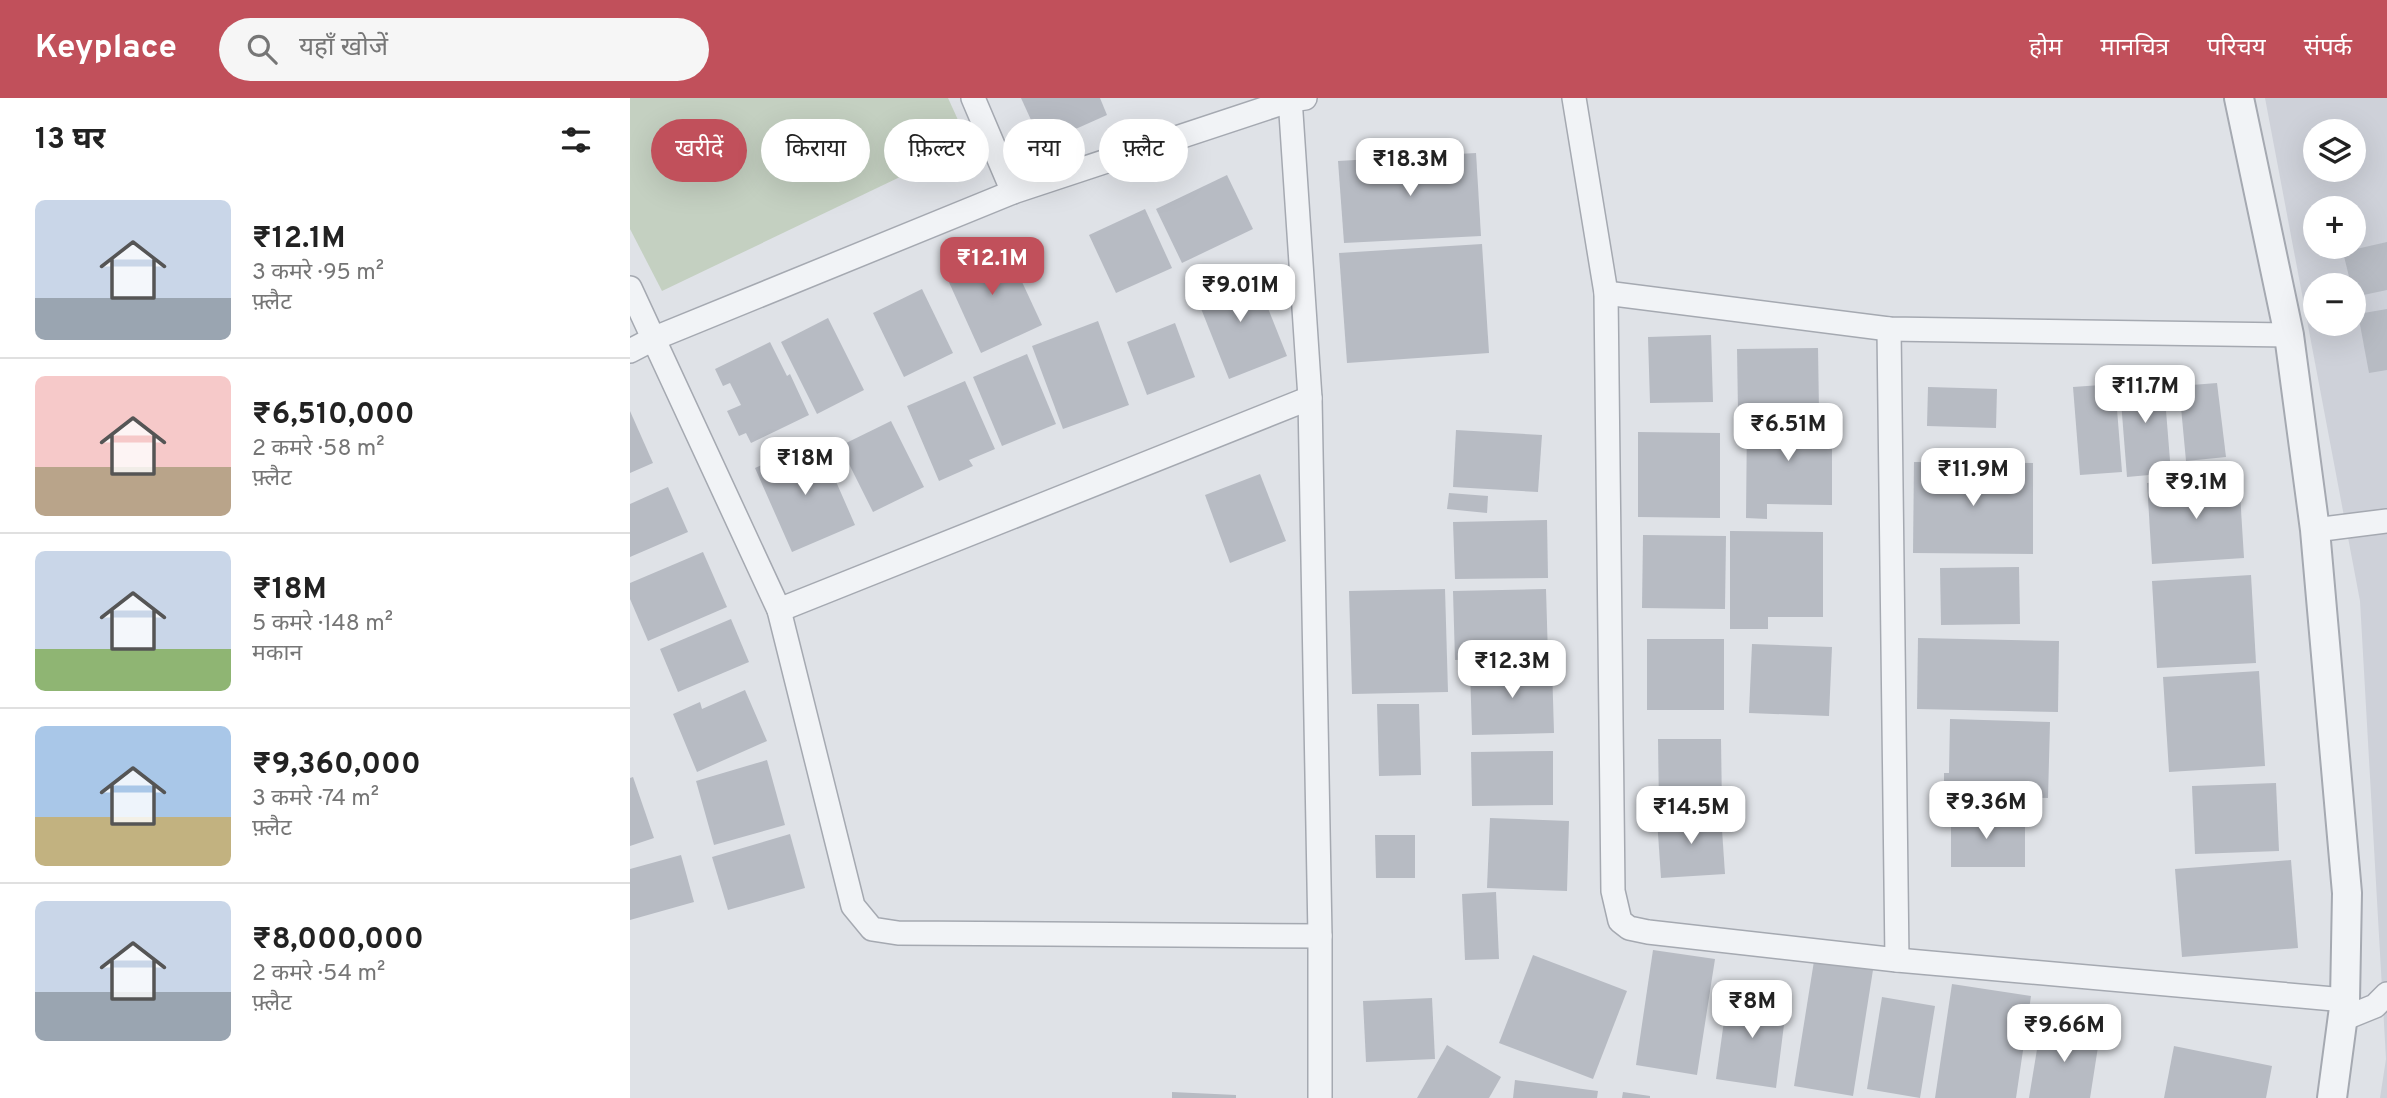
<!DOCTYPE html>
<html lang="hi">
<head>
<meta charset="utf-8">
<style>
	:root { --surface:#fff; --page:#f6f6f6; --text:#222; --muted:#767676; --line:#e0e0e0; --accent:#c1505b }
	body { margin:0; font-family:Overpass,"Noto Sans Devanagari",sans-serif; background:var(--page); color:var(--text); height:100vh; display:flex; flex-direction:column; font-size:26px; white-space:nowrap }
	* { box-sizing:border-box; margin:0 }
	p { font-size:23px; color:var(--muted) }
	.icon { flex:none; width:38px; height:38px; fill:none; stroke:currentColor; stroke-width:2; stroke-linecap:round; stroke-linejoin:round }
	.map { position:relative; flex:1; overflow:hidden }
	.drawer { display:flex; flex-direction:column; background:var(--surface); width:630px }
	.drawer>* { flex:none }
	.hud { position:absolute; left:21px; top:21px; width:665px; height:63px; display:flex; gap:14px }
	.tools { position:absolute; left:1673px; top:21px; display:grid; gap:14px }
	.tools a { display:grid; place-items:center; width:63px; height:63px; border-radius:50%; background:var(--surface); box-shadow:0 7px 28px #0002; font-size:35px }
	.price { position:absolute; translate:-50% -60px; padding:0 16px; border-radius:14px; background:#fff; color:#222; font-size:23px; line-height:46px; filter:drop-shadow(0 2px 4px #0008) }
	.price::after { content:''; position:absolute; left:50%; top:42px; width:21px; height:16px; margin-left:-10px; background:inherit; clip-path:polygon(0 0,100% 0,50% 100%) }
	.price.current { background:var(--accent); color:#fff }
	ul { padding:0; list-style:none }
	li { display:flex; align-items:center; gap:21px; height:175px; padding:0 35px }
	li+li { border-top:2px solid var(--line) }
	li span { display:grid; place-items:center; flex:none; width:196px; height:140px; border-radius:10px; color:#555 }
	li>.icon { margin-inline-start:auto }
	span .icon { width:84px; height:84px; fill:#fffc; stroke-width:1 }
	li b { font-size:30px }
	h2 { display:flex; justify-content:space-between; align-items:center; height:84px; padding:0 35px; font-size:30px }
	.tag { padding:0 24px; border-radius:32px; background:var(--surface); box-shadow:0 7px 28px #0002; font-size:24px; line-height:63px }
	.tag.current { background:var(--accent); color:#fff }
	header { display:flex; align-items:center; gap:42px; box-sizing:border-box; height:98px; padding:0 35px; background:var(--accent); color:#fff }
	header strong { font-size:33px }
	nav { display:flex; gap:38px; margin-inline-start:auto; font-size:24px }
	.search { width:490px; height:63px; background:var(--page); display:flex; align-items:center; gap:18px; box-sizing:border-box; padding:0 24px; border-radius:38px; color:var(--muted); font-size:26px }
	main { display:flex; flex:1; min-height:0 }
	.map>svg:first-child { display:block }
	.built { fill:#ced1d9; fill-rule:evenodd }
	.green { fill:#c4d0c1 }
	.building { fill:#b7bbc3 }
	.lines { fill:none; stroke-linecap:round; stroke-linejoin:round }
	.minor-casing { stroke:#a5a9b1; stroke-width:26 }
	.tertiary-casing { stroke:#a5a9b1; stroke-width:32 }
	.minor { stroke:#f1f3f6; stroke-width:23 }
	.tertiary { stroke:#f1f3f6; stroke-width:28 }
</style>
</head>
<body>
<header>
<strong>Keyplace</strong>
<div class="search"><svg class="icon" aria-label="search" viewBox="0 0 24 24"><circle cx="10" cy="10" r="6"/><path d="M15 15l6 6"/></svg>यहाँ खोजें</div>
<nav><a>होम</a><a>मानचित्र</a><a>परिचय</a><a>संपर्क</a></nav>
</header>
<main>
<section class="drawer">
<h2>13 घर<svg class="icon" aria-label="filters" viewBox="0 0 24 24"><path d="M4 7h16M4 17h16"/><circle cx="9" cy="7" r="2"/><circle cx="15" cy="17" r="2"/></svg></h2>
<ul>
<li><span style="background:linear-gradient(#c9d6e8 70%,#9aa5b1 0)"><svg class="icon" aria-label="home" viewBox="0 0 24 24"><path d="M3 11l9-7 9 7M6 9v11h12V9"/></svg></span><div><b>₹12.1M</b><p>3 कमरे · 95 m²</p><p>फ़्लैट</p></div></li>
<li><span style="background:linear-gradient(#f6c9c9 65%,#b9a48a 0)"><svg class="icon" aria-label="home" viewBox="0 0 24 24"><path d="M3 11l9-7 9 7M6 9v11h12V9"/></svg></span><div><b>₹6,510,000</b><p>2 कमरे · 58 m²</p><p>फ़्लैट</p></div></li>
<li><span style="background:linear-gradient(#c9d6e8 70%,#8fb573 0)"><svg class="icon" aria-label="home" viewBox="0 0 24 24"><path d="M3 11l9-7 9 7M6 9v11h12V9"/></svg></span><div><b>₹18M</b><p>5 कमरे · 148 m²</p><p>मकान</p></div></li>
<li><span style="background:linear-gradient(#a9c7e8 65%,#c2b280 0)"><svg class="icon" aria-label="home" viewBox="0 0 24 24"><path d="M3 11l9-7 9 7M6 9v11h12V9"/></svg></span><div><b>₹9,360,000</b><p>3 कमरे · 74 m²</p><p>फ़्लैट</p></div></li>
<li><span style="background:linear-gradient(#c9d6e8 65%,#9aa5b1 0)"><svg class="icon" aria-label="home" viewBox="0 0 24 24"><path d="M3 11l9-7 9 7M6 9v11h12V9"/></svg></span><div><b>₹8,000,000</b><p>2 कमरे · 54 m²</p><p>फ़्लैट</p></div></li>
</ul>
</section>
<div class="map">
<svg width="1757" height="1000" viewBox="0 0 1757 1000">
	<rect width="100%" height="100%" fill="#dfe2e7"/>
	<path class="built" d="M1635 0H1757V1000H1750L1756 961 1730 503ZM1685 33H1724V72H1685ZM1685 110H1724V149H1685ZM1685 187H1724V226H1685Z"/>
	<polygon class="green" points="0,0 318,0 339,46 32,193 0,131"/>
	<g class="building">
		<polygon points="391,0 470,0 477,17 412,46"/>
		<polygon points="846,55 851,138 714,145 708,63"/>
		<polygon points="597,77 623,131 552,165 526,111"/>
		<polygon points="515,111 542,170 486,195 459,137"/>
		<polygon points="373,143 412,227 351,255 313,171"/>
		<polygon points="1757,144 1757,192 1724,199 1724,187 1721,187 1713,154"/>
		<polygon points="852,146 859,255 717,265 709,155"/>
		<polygon points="622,170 657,258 599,281 564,193"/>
		<polygon points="292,191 323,255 274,279 243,215"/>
		<polygon points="1757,211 1757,272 1739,275 1728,216"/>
		<polygon points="198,220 234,292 187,316 151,244"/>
		<polygon points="468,223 499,307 433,331 402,248"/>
		<polygon points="545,225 565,279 517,297 497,244"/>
		<polygon points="1081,237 1083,304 1020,305 1018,239"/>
		<polygon points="140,244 157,278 160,276 179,317 121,345 116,335 109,338 97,313 111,307 100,285 93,288 85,271"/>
		<polygon points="1188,250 1189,313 1108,314 1107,251"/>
		<polygon points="397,256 426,326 372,348 343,279"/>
		<polygon points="1533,275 1541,375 1497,379 1489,278"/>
		<polygon points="335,283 365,351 339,362 343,368 309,383 277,308"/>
		<polygon points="1587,285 1596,359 1556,363 1549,288"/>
		<polygon points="1485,286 1492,374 1450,377 1443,289"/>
		<polygon points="1298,289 1367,291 1366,330 1297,328"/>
		<polygon points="0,313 23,365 0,375"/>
		<polygon points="1117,319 1202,320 1202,407 1137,406 1137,421 1116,420"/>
		<polygon points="261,323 294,389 243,414 210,348"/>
		<polygon points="826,332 912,337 908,394 823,389"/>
		<polygon points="1008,334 1090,335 1090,420 1008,419"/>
		<polygon points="187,340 225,427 162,454 125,370 157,356 162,366 174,360 169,349"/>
		<polygon points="1284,364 1403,365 1403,456 1283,455"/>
		<polygon points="630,376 656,443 600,465 575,397"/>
		<polygon points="1609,379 1614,460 1522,466 1517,385"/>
		<polygon points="38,389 58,434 0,459 0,406"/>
		<polygon points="819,395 858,398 857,415 817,411"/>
		<polygon points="917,422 918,480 825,481 823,424"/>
		<polygon points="1100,433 1193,434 1193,519 1138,519 1138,531 1100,531"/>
		<polygon points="1013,437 1096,438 1095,511 1012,510"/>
		<polygon points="73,454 97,509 18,543 0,501 0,485"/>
		<polygon points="1389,469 1390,526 1311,527 1310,470"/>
		<polygon points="1621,477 1626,565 1527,570 1522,483"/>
		<polygon points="815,491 818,594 722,596 719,493"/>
		<polygon points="916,491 918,559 825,562 823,493"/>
		<polygon points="101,521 119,564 48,594 30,551"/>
		<polygon points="1288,540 1429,543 1428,614 1287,611"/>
		<rect x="1017" y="541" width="77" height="71"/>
		<polygon points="1122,546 1202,549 1199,618 1119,615"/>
		<polygon points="922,568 924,635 842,637 840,570"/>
		<polygon points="1629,573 1635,668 1539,674 1533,579"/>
		<polygon points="115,592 137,643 67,674 43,616 70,604 72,611"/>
		<polygon points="747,606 789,606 791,677 749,678"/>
		<polygon points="1320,621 1420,624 1418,700 1378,699 1378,689 1329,688 1329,697 1314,697 1314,675 1319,675"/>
		<polygon points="1028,641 1091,641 1092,710 1029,711"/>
		<polygon points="923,653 923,707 842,708 841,654"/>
		<polygon points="137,662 155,727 84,747 66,683"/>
		<polygon points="3,679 24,740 0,748 0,680"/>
		<polygon points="1646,685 1649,753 1565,756 1562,688"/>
		<polygon points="1321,714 1368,714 1368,727 1395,727 1395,769 1321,769"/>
		<polygon points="1091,717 1095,776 1031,780 1027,721"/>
		<polygon points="860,720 939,723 937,793 857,790"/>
		<polygon points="160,736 175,790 98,812 82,759"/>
		<polygon points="745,737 785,737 785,780 746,780"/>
		<polygon points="51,757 64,804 0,822 0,771"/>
		<polygon points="1661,762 1668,850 1552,859 1545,771"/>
		<polygon points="866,794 869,861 835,862 832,796"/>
		<polygon points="1023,852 1085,861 1067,977 1006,967"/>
		<polygon points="903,857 997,893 963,981 869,945"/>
		<polygon points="1184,863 1243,872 1223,998 1164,988"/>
		<polygon points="1322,886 1401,898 1386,1000 1305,1000"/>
		<polygon points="1098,894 1157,903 1146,990 1086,981"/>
		<polygon points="1252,899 1305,908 1290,1000 1237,991"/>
		<polygon points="802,900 805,961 736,964 733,903"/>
		<polygon points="1411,927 1470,936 1460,1000 1399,1000"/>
		<polygon points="817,947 871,979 859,1000 787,1000"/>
		<polygon points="1544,948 1642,968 1636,1000 1534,1000"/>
		<polygon points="885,982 968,993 967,1000 883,1000"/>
		<polygon points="542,994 606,997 606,1000 542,1000"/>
		<polygon points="993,994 1020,998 1020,1000 992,1000"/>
	</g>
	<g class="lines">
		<defs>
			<g id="minor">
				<polyline points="343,0 383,94"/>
				<polyline points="660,0 680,300 690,838 690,1000"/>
				<polyline points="944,0 976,195 983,793 990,823 999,830 1018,834 1267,862 1715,902"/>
				<polyline points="0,190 149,512 223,808 242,831 268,835 690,838"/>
				<polyline points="976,195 1259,231 1659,237"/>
				<polyline points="1259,231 1267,862"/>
				<polyline points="0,253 25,240 383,94 661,2 675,0"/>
				<polyline points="1685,432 1757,423"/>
				<polyline points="149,512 680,300"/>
				<polyline points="1713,921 1745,908 1757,896"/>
			</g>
			<polyline id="tertiary" points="1609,0 1659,237 1685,432 1717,795 1715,902 1702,1000"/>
		</defs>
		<use href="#minor" class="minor-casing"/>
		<use href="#tertiary" class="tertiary-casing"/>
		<use href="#minor" class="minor"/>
		<use href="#tertiary" class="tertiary"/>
	</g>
</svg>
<div class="tools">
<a><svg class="icon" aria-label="layers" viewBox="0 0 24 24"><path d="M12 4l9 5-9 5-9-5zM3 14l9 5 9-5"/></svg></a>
<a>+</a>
<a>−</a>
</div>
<b class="price" style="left:780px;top:100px">₹18.3M</b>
<b class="price current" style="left:362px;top:199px">₹12.1M</b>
<b class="price" style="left:610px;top:226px">₹9.01M</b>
<b class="price" style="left:1515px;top:327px">₹11.7M</b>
<b class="price" style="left:1158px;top:365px">₹6.51M</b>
<b class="price" style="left:175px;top:399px">₹18M</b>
<b class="price" style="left:1343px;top:410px">₹11.9M</b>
<b class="price" style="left:1566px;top:423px">₹9.1M</b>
<b class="price" style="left:882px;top:602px">₹12.3M</b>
<b class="price" style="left:1356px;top:743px">₹9.36M</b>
<b class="price" style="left:1061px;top:748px">₹14.5M</b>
<b class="price" style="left:1122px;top:942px">₹8M</b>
<b class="price" style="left:1434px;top:966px">₹9.66M</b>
<div class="hud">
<a class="tag current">खरीदें</a>
<a class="tag">किराया</a>
<a class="tag">फ़िल्टर</a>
<a class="tag">नया</a>
<a class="tag">फ़्लैट</a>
</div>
</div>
</main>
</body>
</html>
